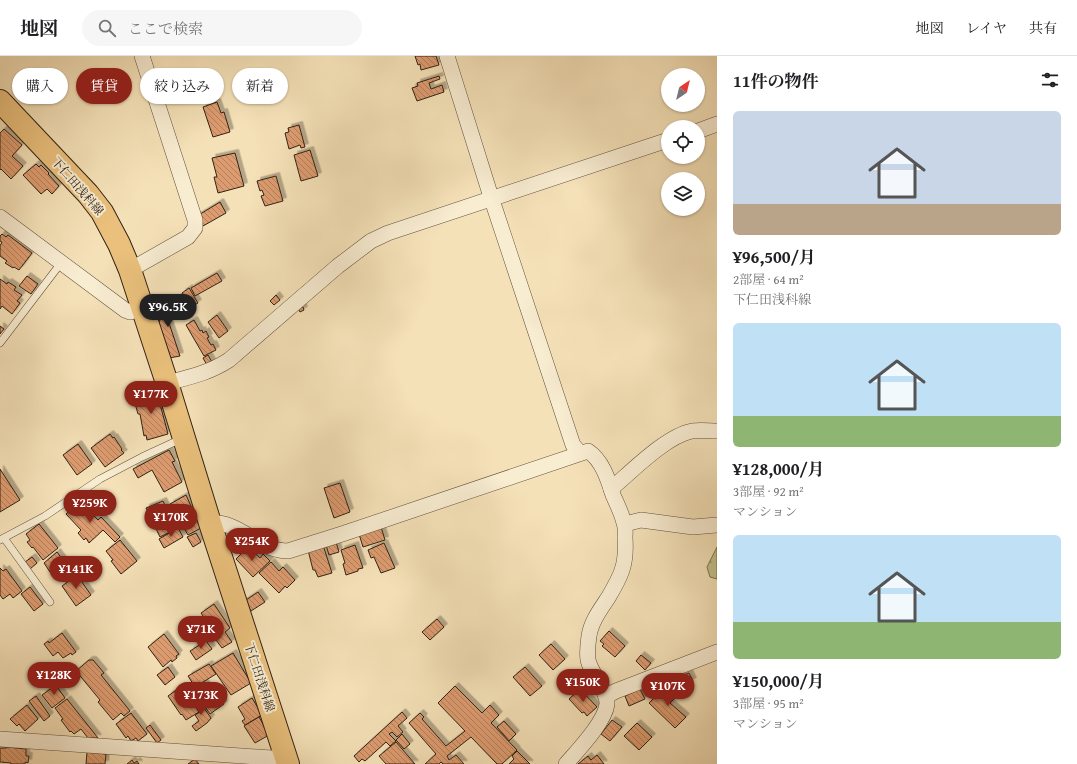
<!DOCTYPE html>
<html lang="ja">
<head>
<meta charset="utf-8">
<style>
	:root { --surface:#fff; --page:#f6f6f6; --text:#202124; --muted:#757577; --line:#e0e0e0; --accent:#8f2418 }
	body { margin:0; font-family:"Gentium Book Plus","Noto Serif JP",serif; background:var(--page); color:var(--text); height:100vh; display:flex; flex-direction:column; font-size:15px; white-space:nowrap }
	* { box-sizing:border-box; margin:0 }
	p { font-size:13px; color:var(--muted) }
	.icon { flex:none; width:22px; height:22px; fill:none; stroke:currentColor; stroke-width:2; stroke-linecap:round; stroke-linejoin:round }
	.map { position:relative; flex:1; overflow:hidden }
	.panel { display:flex; flex-direction:column; background:var(--surface); width:360px }
	.panel>* { flex:none }
	.hud { position:absolute; left:12px; top:12px; width:380px; height:36px; display:flex; gap:8px }
	.needle { width:26px; rotate:35deg }
	.controls { position:absolute; left:661px; top:12px; display:grid; gap:8px }
	.controls a { display:grid; place-items:center; width:44px; height:44px; border-radius:50%; background:var(--surface); box-shadow:0 1px 3px #0004; font-size:20px }
	.price { position:absolute; translate:-50% -34px; padding:0 9px; border-radius:14px; background:var(--accent); color:#fff; font-size:13px; line-height:26px; filter:drop-shadow(0 1px 2px #0008) }
	.price::after { content:''; position:absolute; left:50%; top:24px; width:12px; height:9px; margin-left:-6px; background:inherit; clip-path:polygon(0 0,100% 0,50% 100%) }
	.price.current { background:#222; color:#fff }
	ul { padding:0; list-style:none }
	li { display:grid; align-content:center; gap:8px; height:212px; padding:0 16px }
	li span { display:grid; place-items:center; height:124px; border-radius:6px; color:#555 }
	li>.icon { margin-inline-start:auto }
	span .icon { width:72px; height:72px; fill:#fffc; stroke-width:1 }
	li b { font-size:17px }
	h2 { display:flex; justify-content:space-between; align-items:center; height:48px; padding:0 16px; font-size:17px }
	.chip { padding:0 14px; border-radius:18px; background:var(--surface); box-shadow:0 1px 3px #0004; font-size:14px; line-height:36px }
	.chip.current { background:var(--accent); color:#fff }
	header { display:flex; align-items:center; gap:24px; box-sizing:border-box; height:56px; padding:0 20px; background:var(--surface); border-bottom:1px solid var(--line) }
	header strong { font-size:19px }
	nav { display:flex; gap:22px; margin-inline-start:auto; font-size:14px }
	.search { width:280px; height:36px; background:var(--page); display:flex; align-items:center; gap:10px; box-sizing:border-box; padding:0 14px; border-radius:22px; color:var(--muted); font-size:15px }
	main { display:flex; flex:1; min-height:0 }
	.map>svg:first-child { display:block }
	.forest { fill:url(#forest-firs); stroke:#797250 }
	.building { fill:url(#building-back-hatch); stroke:#302215; filter:url(#shadow) }
	.lines { fill:none; stroke-linecap:round; stroke-linejoin:round }
	.lane-casing { stroke:#61523e; stroke-width:8 }
	.street-casing { stroke:#61523e; stroke-width:16 }
	.primary-casing { stroke:#302215; stroke-width:24 }
	.lane { stroke:#f8ecd1; stroke-width:7 }
	.street { stroke:#f8ecd1; stroke-width:15 }
	.primary { stroke:#eac07c; stroke-width:22 }
	.labels { text-anchor:middle; dominant-baseline:central; stroke-width:4; stroke-linejoin:round; paint-order:stroke }
	.street-label { font-size:12px; fill:#302215; stroke:#f8ecd1 }
</style>
</head>
<body>
<header>
<strong>地図</strong>
<div class="search"><svg class="icon" aria-label="search" viewBox="0 0 24 24"><circle cx="10" cy="10" r="6"/><path d="M15 15l6 6"/></svg>ここで検索</div>
<nav><a>地図</a><a>レイヤ</a><a>共有</a></nav>
</header>
<main>
<div class="map">
<svg width="717" height="708" viewBox="0 0 717 708">
	<defs>
		<pattern id="forest-firs" width="22" height="20" patternUnits="userSpaceOnUse"><rect width="22" height="20" fill="#c2c18a"/><path d="M5 1l3.5 6h-7zM16 11l3.5 6h-7z" fill="#a7a676"/></pattern>
		<pattern id="building-back-hatch" width="6" height="6" patternUnits="userSpaceOnUse"><rect width="6" height="6" fill="#dd9c70"/><path d="M-1 5l2 2M0 0l6 6M5-1l2 2" fill="none" stroke="#b47f5b"/></pattern>
		<filter id="shadow"><feDropShadow dx="3.5" dy="-3.5" stdDeviation="0" flood-color="#0004"/></filter>
	</defs>
	<rect width="100%" height="100%" fill="#f5e1b8"/>
	<filter id="stains"><feTurbulence type="fractalNoise" baseFrequency=".005" numOctaves="4"/><feColorMatrix values="0 0 0 0 .2 0 0 0 0 .09 0 0 0 0 .02 0 0 0 .5 -.17"/></filter>
	<radialGradient id="worn" r=".72"><stop offset=".6" stop-color="#630" stop-opacity="0"/><stop offset="1" stop-color="#630" stop-opacity=".3"/></radialGradient>
	<polygon class="forest" points="717,491 717,523 710,521 707,511"/>
	<g class="building">
		<polygon points="415,0 436,0 439,9 421,14 420,8 418,9"/>
		<polygon points="208,20 214,38 196,44 195,39 192,40 188,27"/>
		<polygon points="439,20 440,23 429,27 431,33 442,29 444,36 417,45 412,32 418,30 417,27"/>
		<polygon points="217,46 221,57 224,56 230,76 213,81 203,51"/>
		<polygon points="299,69 305,91 301,92 300,89 289,93 285,77 289,76 288,72"/>
		<polygon points="4,73 22,89 12,100 23,110 11,123 1,113 0,114 0,77"/>
		<polygon points="310,94 318,120 301,125 294,99"/>
		<polygon points="235,97 244,130 218,137 214,121 217,121 212,102"/>
		<polygon points="36,108 39,111 41,109 49,117 48,118 59,130 52,138 47,133 41,138 23,119"/>
		<polygon points="276,120 283,145 265,150 261,140 264,139 262,134 260,135 257,125"/>
		<polygon points="220,146 226,157 203,170 197,160"/>
		<polygon points="2,178 6,181 8,179 32,197 19,214 14,211 13,212 5,207 7,205 0,200 0,190 2,186 0,185 0,180"/>
		<polygon points="217,217 222,225 195,240 191,232"/>
		<polygon points="27,220 38,228 31,238 19,230"/>
		<polygon points="0,223 7,228 8,226 16,231 14,234 22,239 17,245 20,247 12,258 2,250 0,253"/>
		<polygon points="189,232 198,247 181,257 174,244 183,239 182,237"/>
		<polygon points="276,239 280,244 274,249 270,245"/>
		<polygon points="173,245 180,257 168,264 180,300 169,302 157,266 160,265 155,254"/>
		<polygon points="303,251 304,254 300,256 298,252"/>
		<polygon points="217,259 228,275 219,282 208,266"/>
		<polygon points="194,264 200,275 202,274 203,277 206,275 209,281 207,282 211,289 213,288 216,294 204,300 186,269"/>
		<polygon points="0,270 4,273 0,278"/>
		<polygon points="208,299 212,306 207,309 203,302"/>
		<polygon points="156,333 168,378 147,384 146,379 144,380 140,358 138,358 134,344 136,344 135,339"/>
		<polygon points="110,378 113,382 114,381 122,393 121,394 124,397 105,411 91,392"/>
		<polygon points="78,388 92,408 77,419 63,399"/>
		<polygon points="169,394 175,405 172,406 182,426 164,436 152,414 138,422 133,413"/>
		<polygon points="0,413 20,444 0,456"/>
		<polygon points="340,427 350,456 334,462 324,432"/>
		<polygon points="186,439 201,472 188,479 170,448"/>
		<polygon points="80,445 98,464 101,461 120,481 115,486 103,474 89,487 86,482 84,484 78,477 81,474 66,458"/>
		<polygon points="163,445 176,473 160,481 146,452"/>
		<polygon points="39,468 58,492 43,504 33,491 32,492 27,486 30,484 26,478"/>
		<polygon points="381,471 385,484 363,491 359,478"/>
		<polygon points="178,472 183,481 164,492 159,483"/>
		<polygon points="196,477 201,486 193,491 187,481"/>
		<polygon points="120,484 137,505 121,518 111,505 113,504 106,495"/>
		<polygon points="336,486 339,496 329,499 326,489"/>
		<polygon points="384,487 395,512 381,517 374,501 371,502 368,494"/>
		<polygon points="323,489 332,517 318,521 315,514 313,514 308,494"/>
		<polygon points="355,489 363,512 358,513 358,515 346,519 343,508 345,507 341,494"/>
		<polygon points="248,491 260,502 263,498 270,505 253,521 236,503"/>
		<polygon points="57,496 71,515 59,524 52,514 50,516 44,507"/>
		<polygon points="32,501 37,507 30,513 25,506"/>
		<polygon points="271,506 279,515 283,511 295,524 287,532 285,530 279,537 259,517"/>
		<polygon points="0,512 3,515 6,513 22,535 13,542 10,538 3,543 0,539"/>
		<polygon points="77,519 91,539 76,550 62,530"/>
		<polygon points="30,531 43,548 34,555 21,538"/>
		<polygon points="258,536 265,546 251,555 248,550 243,546"/>
		<polygon points="214,548 230,572 225,576 232,586 222,592 210,576 212,574 201,557"/>
		<polygon points="437,563 444,571 430,584 422,576"/>
		<polygon points="609,575 625,590 615,601 602,590 604,588 600,585"/>
		<polygon points="62,577 76,596 72,599 71,597 63,602 58,596 53,600 44,588 48,585 49,587"/>
		<polygon points="164,578 179,598 176,600 177,602 172,606 171,604 163,611 148,591"/>
		<polygon points="206,585 212,593 196,604 190,595"/>
		<polygon points="551,588 565,603 553,614 539,599"/>
		<polygon points="233,597 251,627 231,639 211,610"/>
		<polygon points="641,599 651,607 645,614 636,605"/>
		<polygon points="89,604 93,604 104,617 101,619 130,655 124,660 121,657 113,664 98,646 100,644 76,615"/>
		<polygon points="209,608 216,618 195,631 188,620"/>
		<polygon points="168,611 175,621 165,629 157,619"/>
		<polygon points="525,611 542,630 530,640 513,621"/>
		<polygon points="689,617 693,625 684,629 680,621"/>
		<polygon points="204,626 211,636 200,644 193,634"/>
		<polygon points="56,629 65,642 52,652 42,639"/>
		<polygon points="667,629 678,639 670,647 686,661 675,672 649,647"/>
		<polygon points="182,630 199,656 186,664 182,658 181,659 168,640"/>
		<polygon points="455,630 482,657 490,649 499,659 491,667 517,694 502,708 497,708 471,681 447,700 449,704 456,699 464,708 443,708 441,706 439,708 425,708 436,698 409,667 420,657 424,661 422,663 446,690 465,675 438,647"/>
		<polygon points="580,633 597,651 587,660 584,656 582,657 569,643"/>
		<polygon points="640,633 645,643 629,650 625,640"/>
		<polygon points="211,637 216,644 220,642 224,648 210,658 200,644"/>
		<polygon points="36,640 50,660 44,665 29,645"/>
		<polygon points="197,642 211,662 207,667 196,675 192,670 199,665 195,659 200,656 193,645"/>
		<polygon points="252,642 262,659 245,669 242,665 245,663 238,651"/>
		<polygon points="67,643 98,682 88,682 81,673 74,678 71,675 70,676 61,664 63,663 55,652"/>
		<polygon points="27,649 38,663 25,675 19,668 17,670 10,663"/>
		<polygon points="402,656 407,662 398,670 403,676 397,681 392,676 389,678 396,685 390,690 386,686 365,705 362,703 359,706 354,700"/>
		<polygon points="131,657 147,678 138,685 136,682 131,685 128,680 126,682 116,668"/>
		<polygon points="259,661 269,679 255,687 244,670"/>
		<polygon points="612,664 622,671 610,685 601,678"/>
		<polygon points="504,665 516,678 509,685 497,671"/>
		<polygon points="637,667 652,681 639,694 624,680"/>
		<polygon points="150,669 161,684 157,687 146,672"/>
		<polygon points="402,678 410,688 404,693 396,684"/>
		<polygon points="396,686 415,708 386,708 379,700"/>
		<polygon points="7,691 26,693 26,700 29,700 28,707 25,706 25,708 11,708 11,707 0,706 0,692 7,692"/>
		<polygon points="517,695 530,708 509,708 514,703 512,700"/>
		<polygon points="87,696 106,698 105,708 86,708"/>
		<polygon points="597,699 604,708 578,708 588,700 591,704"/>
		<polygon points="195,703 199,708 188,708"/>
		<polygon points="132,704 134,707 137,705 139,708 127,708"/>
	</g>
	<g class="lines">
		<defs>
			<g id="lane">
				<polyline points="0,287 61,207"/>
				<polyline points="4,482 50,546"/>
				<polyline points="0,484 45,460 100,423 142,401 181,383"/>
			</g>
			<g id="street">
				<polyline points="447,0 491,141 573,389 580,397"/>
				<polyline points="698,75 717,68"/>
				<polyline points="0,161 125,254 130,256 143,253"/>
				<polyline points="130,214 188,181 195,172 195,164 142,0"/>
				<path d="M167 327C190 321 209 317 229 304L338 210 371 185 388 177 668 84"/>
				<path d="M611 433C631 416 666 380 692 375 700 374 709 375 717 375"/>
				<path d="M210 467C239 464 259 495 288 495L342 478 588 395C602 404 608 423 613 439 617 448 622 458 624 467 626 472 625 477 625 482 627 509 621 520 608 542 600 554 591 566 589 580 588 587 587 597 588 604 591 618 608 635 607 648 605 666 578 694 566 708"/>
				<polyline points="625,468 641,464 693,471 717,469"/>
				<polyline points="606,640 616,635 717,596"/>
				<polyline points="0,683 286,703"/>
			</g>
			<polyline id="primary" points="0,45 88,138 102,156 119,188 130,214 167,327 210,467 288,708"/>
		</defs>
		<use href="#lane" class="lane-casing"/>
		<use href="#street" class="street-casing"/>
		<use href="#primary" class="primary-casing"/>
		<use href="#lane" class="lane"/>
		<use href="#street" class="street"/>
		<use href="#primary" class="primary"/>
	</g>
	<g class="labels">
		<g class="street-label">
			<text transform="translate(78 130) rotate(49)">下仁田浅科線</text>
			<text transform="translate(260 621) rotate(72)">下仁田浅科線</text>
		</g>
	</g>
	<rect width="100%" height="100%" filter="url(#stains)"/>
	<rect width="100%" height="100%" fill="url(#worn)"/>
</svg>
<div class="controls">
<a><svg class="needle" viewBox="-14 -14 28 28"><path d="M0-13l5 13h-10z" fill="#e53935"/><path d="M0 13l5-13h-10z" fill="#757577"/></svg></a>
<a><svg class="icon" aria-label="locate" viewBox="0 0 24 24"><circle cx="12" cy="12" r="6"/><path d="M12 2v4M12 18v4M2 12h4M18 12h4"/></svg></a>
<a><svg class="icon" aria-label="layers" viewBox="0 0 24 24"><path d="M12 4l9 5-9 5-9-5zM3 14l9 5 9-5"/></svg></a>
</div>
<b class="price current" style="left:168px;top:272px">¥96.5K</b>
<b class="price" style="left:151px;top:359px">¥177K</b>
<b class="price" style="left:90px;top:468px">¥259K</b>
<b class="price" style="left:171px;top:482px">¥170K</b>
<b class="price" style="left:252px;top:506px">¥254K</b>
<b class="price" style="left:76px;top:534px">¥141K</b>
<b class="price" style="left:201px;top:594px">¥71K</b>
<b class="price" style="left:54px;top:640px">¥128K</b>
<b class="price" style="left:583px;top:647px">¥150K</b>
<b class="price" style="left:668px;top:651px">¥107K</b>
<b class="price" style="left:201px;top:660px">¥173K</b>
<div class="hud">
<a class="chip">購入</a>
<a class="chip current">賃貸</a>
<a class="chip">絞り込み</a>
<a class="chip">新着</a>
</div>
</div>
<section class="panel">
<h2>11件の物件<svg class="icon" aria-label="filters" viewBox="0 0 24 24"><path d="M4 7h16M4 17h16"/><circle cx="9" cy="7" r="2"/><circle cx="15" cy="17" r="2"/></svg></h2>
<ul>
<li><span style="background:linear-gradient(#c9d6e8 75%,#b9a48a 0)"><svg class="icon" aria-label="home" viewBox="0 0 24 24"><path d="M3 11l9-7 9 7M6 9v11h12V9"/></svg></span><div><b>¥96,500/月</b><p>2部屋 · 64 m²</p><p>下仁田浅科線</p></div></li>
<li><span style="background:linear-gradient(#bfe0f5 75%,#8fb573 0)"><svg class="icon" aria-label="home" viewBox="0 0 24 24"><path d="M3 11l9-7 9 7M6 9v11h12V9"/></svg></span><div><b>¥128,000/月</b><p>3部屋 · 92 m²</p><p>マンション</p></div></li>
<li><span style="background:linear-gradient(#bfe0f5 70%,#8fb573 0)"><svg class="icon" aria-label="home" viewBox="0 0 24 24"><path d="M3 11l9-7 9 7M6 9v11h12V9"/></svg></span><div><b>¥150,000/月</b><p>3部屋 · 95 m²</p><p>マンション</p></div></li>
</ul>
</section>
</main>
</body>
</html>
